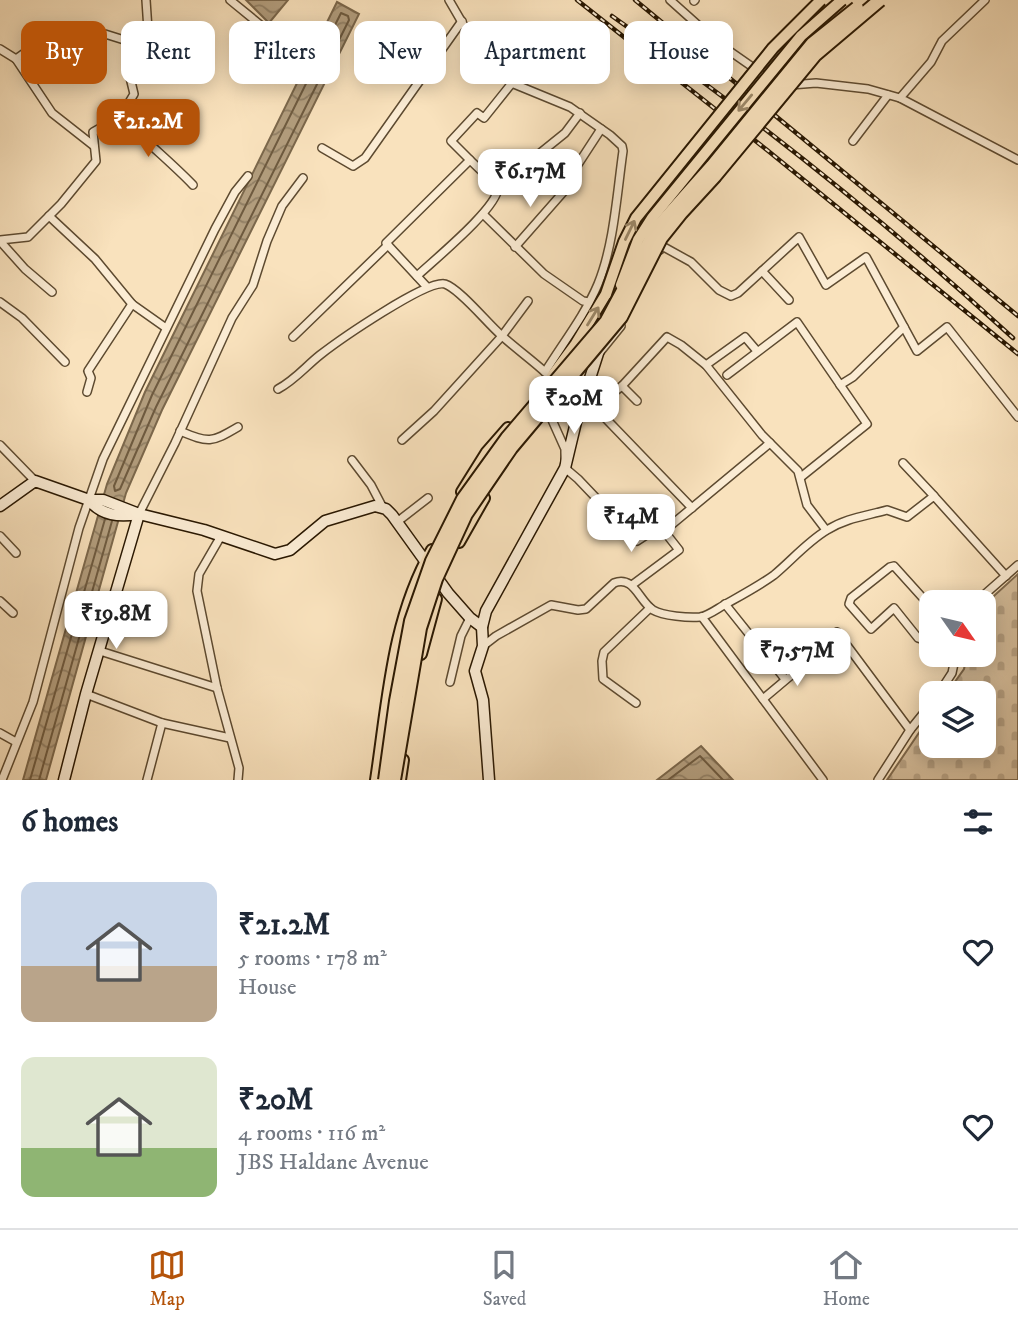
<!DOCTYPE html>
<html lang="en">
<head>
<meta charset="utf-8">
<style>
	:root { --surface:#fff; --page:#f6f6f7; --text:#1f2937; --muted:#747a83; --line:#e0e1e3; --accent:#b45309 }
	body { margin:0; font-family:"IM FELL DW Pica",serif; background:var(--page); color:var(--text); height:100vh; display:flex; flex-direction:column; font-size:26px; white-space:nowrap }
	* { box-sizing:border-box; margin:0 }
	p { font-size:23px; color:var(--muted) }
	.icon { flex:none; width:38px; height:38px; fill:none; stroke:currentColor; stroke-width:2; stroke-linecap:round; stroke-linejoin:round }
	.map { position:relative; height:780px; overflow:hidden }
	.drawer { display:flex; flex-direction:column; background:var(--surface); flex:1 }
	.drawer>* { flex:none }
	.banner { position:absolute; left:21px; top:21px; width:976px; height:63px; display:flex; gap:14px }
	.needle { width:46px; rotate:124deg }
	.tools { position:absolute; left:919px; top:590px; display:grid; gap:14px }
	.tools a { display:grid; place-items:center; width:77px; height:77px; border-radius:14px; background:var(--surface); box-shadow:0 4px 18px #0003; font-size:35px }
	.price { position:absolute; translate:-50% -60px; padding:0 16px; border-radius:14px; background:#fff; color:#222; font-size:23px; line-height:46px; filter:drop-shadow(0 2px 4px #0008) }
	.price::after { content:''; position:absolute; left:50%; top:42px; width:21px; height:16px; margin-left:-10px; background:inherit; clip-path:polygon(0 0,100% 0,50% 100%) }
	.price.active { background:var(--accent); color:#fff }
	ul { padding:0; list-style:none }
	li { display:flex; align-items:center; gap:21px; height:175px; padding:0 21px }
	li span { display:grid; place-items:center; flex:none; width:196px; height:140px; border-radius:14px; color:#555 }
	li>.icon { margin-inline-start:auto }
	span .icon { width:84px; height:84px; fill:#fffc; stroke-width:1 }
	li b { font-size:30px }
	h2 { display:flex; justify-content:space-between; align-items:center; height:84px; padding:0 21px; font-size:30px }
	.tag { padding:0 24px; border-radius:14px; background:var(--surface); box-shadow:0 4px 18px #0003; font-size:24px; line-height:63px }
	.tag.active { background:var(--accent); color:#fff }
	.tabs { display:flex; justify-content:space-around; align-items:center; height:98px; border-top:2px solid var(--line); background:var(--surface); font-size:19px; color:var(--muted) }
	.tabs a { display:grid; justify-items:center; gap:4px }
	.tabs .active { color:var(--accent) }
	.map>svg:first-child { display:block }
	.cemetery { fill:url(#cemetery-stones); stroke:#806b4f; stroke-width:2 }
	.water { fill:url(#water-waves); stroke:#7b674b; stroke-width:2 }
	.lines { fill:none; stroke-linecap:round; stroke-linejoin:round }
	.shore { stroke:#6e5a3f; stroke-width:2 }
	.street-casing { stroke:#5d4a30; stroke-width:10 }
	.secondary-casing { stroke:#291701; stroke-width:13 }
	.primary-casing { stroke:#291701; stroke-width:14 }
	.street { stroke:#fbecd4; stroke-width:7 }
	.secondary { stroke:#fbecd4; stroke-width:10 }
	.primary { stroke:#f9e2bd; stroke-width:10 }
	.rail-casing { stroke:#291701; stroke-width:4.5 }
	.rail { stroke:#fbecd4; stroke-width:2; stroke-dasharray:5; stroke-linecap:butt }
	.primary-bridge-casing { stroke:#291701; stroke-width:14; stroke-linecap:butt }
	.highway-bridge-casing { stroke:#291701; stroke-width:16; stroke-linecap:butt }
	.primary-bridge { stroke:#f9e2bd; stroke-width:10 }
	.highway-bridge { stroke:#f9e2bd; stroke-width:12 }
	.oneway { stroke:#9b8768 }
</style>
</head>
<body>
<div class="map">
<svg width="1018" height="780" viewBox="0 0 1018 780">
	<defs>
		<pattern id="cemetery-stones" width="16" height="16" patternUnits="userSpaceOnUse" patternTransform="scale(1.75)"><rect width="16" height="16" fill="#d6bf9d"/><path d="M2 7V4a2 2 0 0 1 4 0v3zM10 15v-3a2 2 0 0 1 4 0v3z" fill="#b8a385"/></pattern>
		<pattern id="water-waves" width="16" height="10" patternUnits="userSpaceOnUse" patternTransform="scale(1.75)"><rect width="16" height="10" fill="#b29d7d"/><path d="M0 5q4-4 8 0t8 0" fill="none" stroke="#917f64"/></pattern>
	</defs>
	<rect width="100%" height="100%" fill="#f9e2bd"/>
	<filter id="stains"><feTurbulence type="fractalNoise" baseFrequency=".00286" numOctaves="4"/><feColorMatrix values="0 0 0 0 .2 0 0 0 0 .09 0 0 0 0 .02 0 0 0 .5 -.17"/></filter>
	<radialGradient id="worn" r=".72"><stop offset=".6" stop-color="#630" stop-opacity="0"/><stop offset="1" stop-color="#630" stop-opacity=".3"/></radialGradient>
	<polygon class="cemetery" points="1018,574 1018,780 887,780 931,715 931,746 984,746 984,693 947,693 964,669 967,655 984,654 984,605"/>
	<g class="water">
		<polygon points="246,0 288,0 269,23"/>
		<polygon points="337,2 359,14 162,410 126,493 46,780 23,780 107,484 145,392"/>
		<polygon points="701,746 733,780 657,780"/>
	</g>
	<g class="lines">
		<g class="shore">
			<polygon points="341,13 348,16 349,20 156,407 120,489 115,491 114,486 152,395"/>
			<polyline points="30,780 105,519"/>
			<polyline points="39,780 112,521"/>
			<polyline points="668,780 700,756 723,780"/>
		</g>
		<defs>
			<g id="street">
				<polyline points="230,0 269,32"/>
				<path d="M449 0 481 55 501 74 514 84 570 107 610 135 622 146 623 151C617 193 614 245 598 284 585 315 563 343 545 372"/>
				<polyline points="670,0 718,43 751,66 774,86 779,86"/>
				<polyline points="985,0 942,41 931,62 900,98 1018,160"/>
				<polyline points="694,1 695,0"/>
				<polyline points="0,49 16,59 44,39 75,44 105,34 137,44 148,30 146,0"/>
				<polyline points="16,59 52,113 94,146"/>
				<polyline points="791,85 816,83 868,89 900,98"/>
				<path d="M121 116C143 140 170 161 193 185"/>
				<polyline points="853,141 888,95"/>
				<polyline points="322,148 353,166 365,158 462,21"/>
				<polyline points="470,160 451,141 477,113 484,118 512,83"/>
				<polyline points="571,175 601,129"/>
				<polyline points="483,214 544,274 583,301 589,302"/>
				<polyline points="49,216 95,259 132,304 166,328"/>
				<polyline points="0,240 28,237 61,204 96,161 93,132 121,116 134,94 128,69 132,42"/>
				<polyline points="0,241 25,269 52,292"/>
				<polyline points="515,247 566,189"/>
				<polyline points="660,250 662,246 691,262 719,290 731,296 738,293 799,237 826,285 866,257 917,351 947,327 1018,417"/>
				<polyline points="762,271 789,300"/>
				<path d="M417 276C434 260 499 207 498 187L565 133 580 113"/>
				<polyline points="427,287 386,243 470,160 498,187"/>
				<polyline points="0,302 22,318 65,362"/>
				<polyline points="293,337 388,245"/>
				<polyline points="600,352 621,326"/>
				<polyline points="706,365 745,337 757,351"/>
				<polyline points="727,375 797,322 867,424 801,477"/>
				<polyline points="840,385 853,377 904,327"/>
				<polyline points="622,386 637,401"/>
				<path d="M278 389C295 380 306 366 320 355 338 341 427 279 445 284 460 289 488 324 501 335 515 348 532 360 546 373"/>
				<polyline points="87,392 91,378 88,371 132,304"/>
				<polyline points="584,396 692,508"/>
				<polyline points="595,407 622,386 667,337 681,345 706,365 762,435 798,471 807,505 826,530"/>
				<polyline points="544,408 548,411 565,449 565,468 578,479 637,541 660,526 664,531"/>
				<path d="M180 431C209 443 211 443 238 427"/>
				<polyline points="402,440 434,411 502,336 528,301"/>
				<polyline points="0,445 35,481"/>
				<polyline points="352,460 371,485 382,506"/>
				<polyline points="903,463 934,496"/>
				<polyline points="139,514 175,443 232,318 253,285 267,241 282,206 303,178"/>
				<polyline points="397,522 428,498"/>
				<polyline points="0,536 16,553"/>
				<polyline points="221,536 199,574 197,591 217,688 239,768 238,780"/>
				<polyline points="632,585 679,550 664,531 770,443"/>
				<polyline points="0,601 13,613"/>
				<polyline points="976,602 1018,565"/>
				<polyline points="725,604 785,679"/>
				<polyline points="931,607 894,566 890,567 851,598 849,604 871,629 894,608 918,638 921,639 931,631"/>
				<polyline points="702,617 823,780"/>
				<polyline points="837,632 910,730"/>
				<path d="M483 646 496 636 551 605 578 610 586 609 614 583C634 575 639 601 653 610 663 616 689 618 700 617 708 616 717 609 724 605 740 596 759 586 774 575 792 560 807 542 827 530 846 518 866 516 887 510L907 517 934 496 1006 576"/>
				<polyline points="100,651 217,688"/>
				<polyline points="450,682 461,636 470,618"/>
				<polyline points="939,693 952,673 956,654"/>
				<polyline points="86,694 162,723 230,738"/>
				<polyline points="763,699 814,656"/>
				<polyline points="636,703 603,679 602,661 604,652 650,608"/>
				<polyline points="0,733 16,742"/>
				<polyline points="2,780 33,702 79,528 103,459 215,229 235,192 248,176"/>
				<polyline points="147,780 162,723"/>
				<polyline points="878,780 910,730 931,704"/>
			</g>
			<g id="secondary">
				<path d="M89 500C102 516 119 517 139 514"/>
				<polyline points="0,506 35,481 89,500 103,500 139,514 204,530 275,554 290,550 325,521 375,506 386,509 392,515 448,593 470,618 482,627"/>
				<polyline points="64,780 86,694 139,514"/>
				<polyline points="489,780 483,700 475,671 483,646 482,627 486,611 565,468 576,422 601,344"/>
			</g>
			<g id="primary">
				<polyline points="552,376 575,345 606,294"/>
				<polyline points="462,492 487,452 508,428"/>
				<polyline points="459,542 484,498"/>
				<polyline points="421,654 436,599"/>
				<path d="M376 780C388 702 392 619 432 550"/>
				<polyline points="400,780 403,760"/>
			</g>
		</defs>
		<use href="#street" class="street-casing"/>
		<use href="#secondary" class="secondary-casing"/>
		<use href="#primary" class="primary-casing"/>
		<use href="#street" class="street"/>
		<use href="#secondary" class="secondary"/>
		<use href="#primary" class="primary"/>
		<defs>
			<g id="rail">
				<polyline points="577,0 767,150 1018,354"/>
				<polyline points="635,0 1018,316"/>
				<path d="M612 16C752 115 887 222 1013 338"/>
			</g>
		</defs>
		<use href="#rail" class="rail-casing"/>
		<use href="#rail" class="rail"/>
		<defs>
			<g id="primary-bridge">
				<polyline points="621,285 638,240 652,218 801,36 842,0"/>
				<polyline points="606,294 624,242 636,218 773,48 821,0"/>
			</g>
			<g id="highway-bridge">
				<polyline points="385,780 396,701 411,621 432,561 463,499 507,438 606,322 656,229 712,166 812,44 857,8"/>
				<polyline points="394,780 420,628 436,579 466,514 511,448 621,317 661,238 681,213 715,176 815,55 880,0"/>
			</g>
		</defs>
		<use href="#primary-bridge" class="primary-bridge-casing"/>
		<use href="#highway-bridge" class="highway-bridge-casing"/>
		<use href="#primary-bridge" class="primary-bridge"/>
		<use href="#highway-bridge" class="highway-bridge"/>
	</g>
	<defs><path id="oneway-shaft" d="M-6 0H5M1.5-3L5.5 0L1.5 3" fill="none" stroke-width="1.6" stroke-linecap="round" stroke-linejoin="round" transform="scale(1.75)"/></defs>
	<g class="oneway">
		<use href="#oneway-shaft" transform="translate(745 103) rotate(130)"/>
		<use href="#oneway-shaft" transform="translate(630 230) rotate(-64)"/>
		<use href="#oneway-shaft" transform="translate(593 316) rotate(-58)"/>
	</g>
	<rect width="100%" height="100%" filter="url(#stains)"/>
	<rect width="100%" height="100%" fill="url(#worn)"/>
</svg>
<div class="tools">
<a><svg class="needle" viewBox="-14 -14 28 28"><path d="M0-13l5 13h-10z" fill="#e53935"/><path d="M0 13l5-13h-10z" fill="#747a83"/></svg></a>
<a><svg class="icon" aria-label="layers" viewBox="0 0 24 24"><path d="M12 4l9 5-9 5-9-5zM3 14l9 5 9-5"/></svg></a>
</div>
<b class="price active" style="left:148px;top:159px">₹21.2M</b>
<b class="price" style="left:530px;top:209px">₹6.17M</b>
<b class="price" style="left:574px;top:436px">₹20M</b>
<b class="price" style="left:631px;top:554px">₹14M</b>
<b class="price" style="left:116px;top:651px">₹19.8M</b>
<b class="price" style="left:797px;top:688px">₹7.57M</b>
<div class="banner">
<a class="tag active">Buy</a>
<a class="tag">Rent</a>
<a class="tag">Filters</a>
<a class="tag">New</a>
<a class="tag">Apartment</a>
<a class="tag">House</a>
</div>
</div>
<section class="drawer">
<h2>6 homes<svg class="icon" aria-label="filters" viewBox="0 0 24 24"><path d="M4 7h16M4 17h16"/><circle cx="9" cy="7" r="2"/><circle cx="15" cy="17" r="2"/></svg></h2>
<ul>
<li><span style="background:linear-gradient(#c9d6e8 60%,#b9a48a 0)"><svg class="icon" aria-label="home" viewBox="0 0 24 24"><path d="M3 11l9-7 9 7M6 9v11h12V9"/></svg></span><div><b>₹21.2M</b><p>5 rooms · 178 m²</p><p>House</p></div><svg class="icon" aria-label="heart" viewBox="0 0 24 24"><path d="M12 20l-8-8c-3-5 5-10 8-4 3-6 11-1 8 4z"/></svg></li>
<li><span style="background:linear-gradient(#dfe7d0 65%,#8fb573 0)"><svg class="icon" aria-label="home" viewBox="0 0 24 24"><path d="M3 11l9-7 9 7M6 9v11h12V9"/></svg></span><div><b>₹20M</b><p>4 rooms · 116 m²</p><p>JBS Haldane Avenue</p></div><svg class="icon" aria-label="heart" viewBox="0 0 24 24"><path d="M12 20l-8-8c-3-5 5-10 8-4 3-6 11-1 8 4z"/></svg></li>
</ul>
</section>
<nav class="tabs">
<a class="active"><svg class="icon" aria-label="map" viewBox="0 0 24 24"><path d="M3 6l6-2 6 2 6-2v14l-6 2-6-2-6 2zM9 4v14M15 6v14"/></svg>Map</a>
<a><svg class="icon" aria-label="saved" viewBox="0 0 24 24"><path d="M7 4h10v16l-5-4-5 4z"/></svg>Saved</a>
<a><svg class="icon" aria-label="home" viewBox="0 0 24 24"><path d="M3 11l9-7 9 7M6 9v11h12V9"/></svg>Home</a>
</nav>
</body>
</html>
